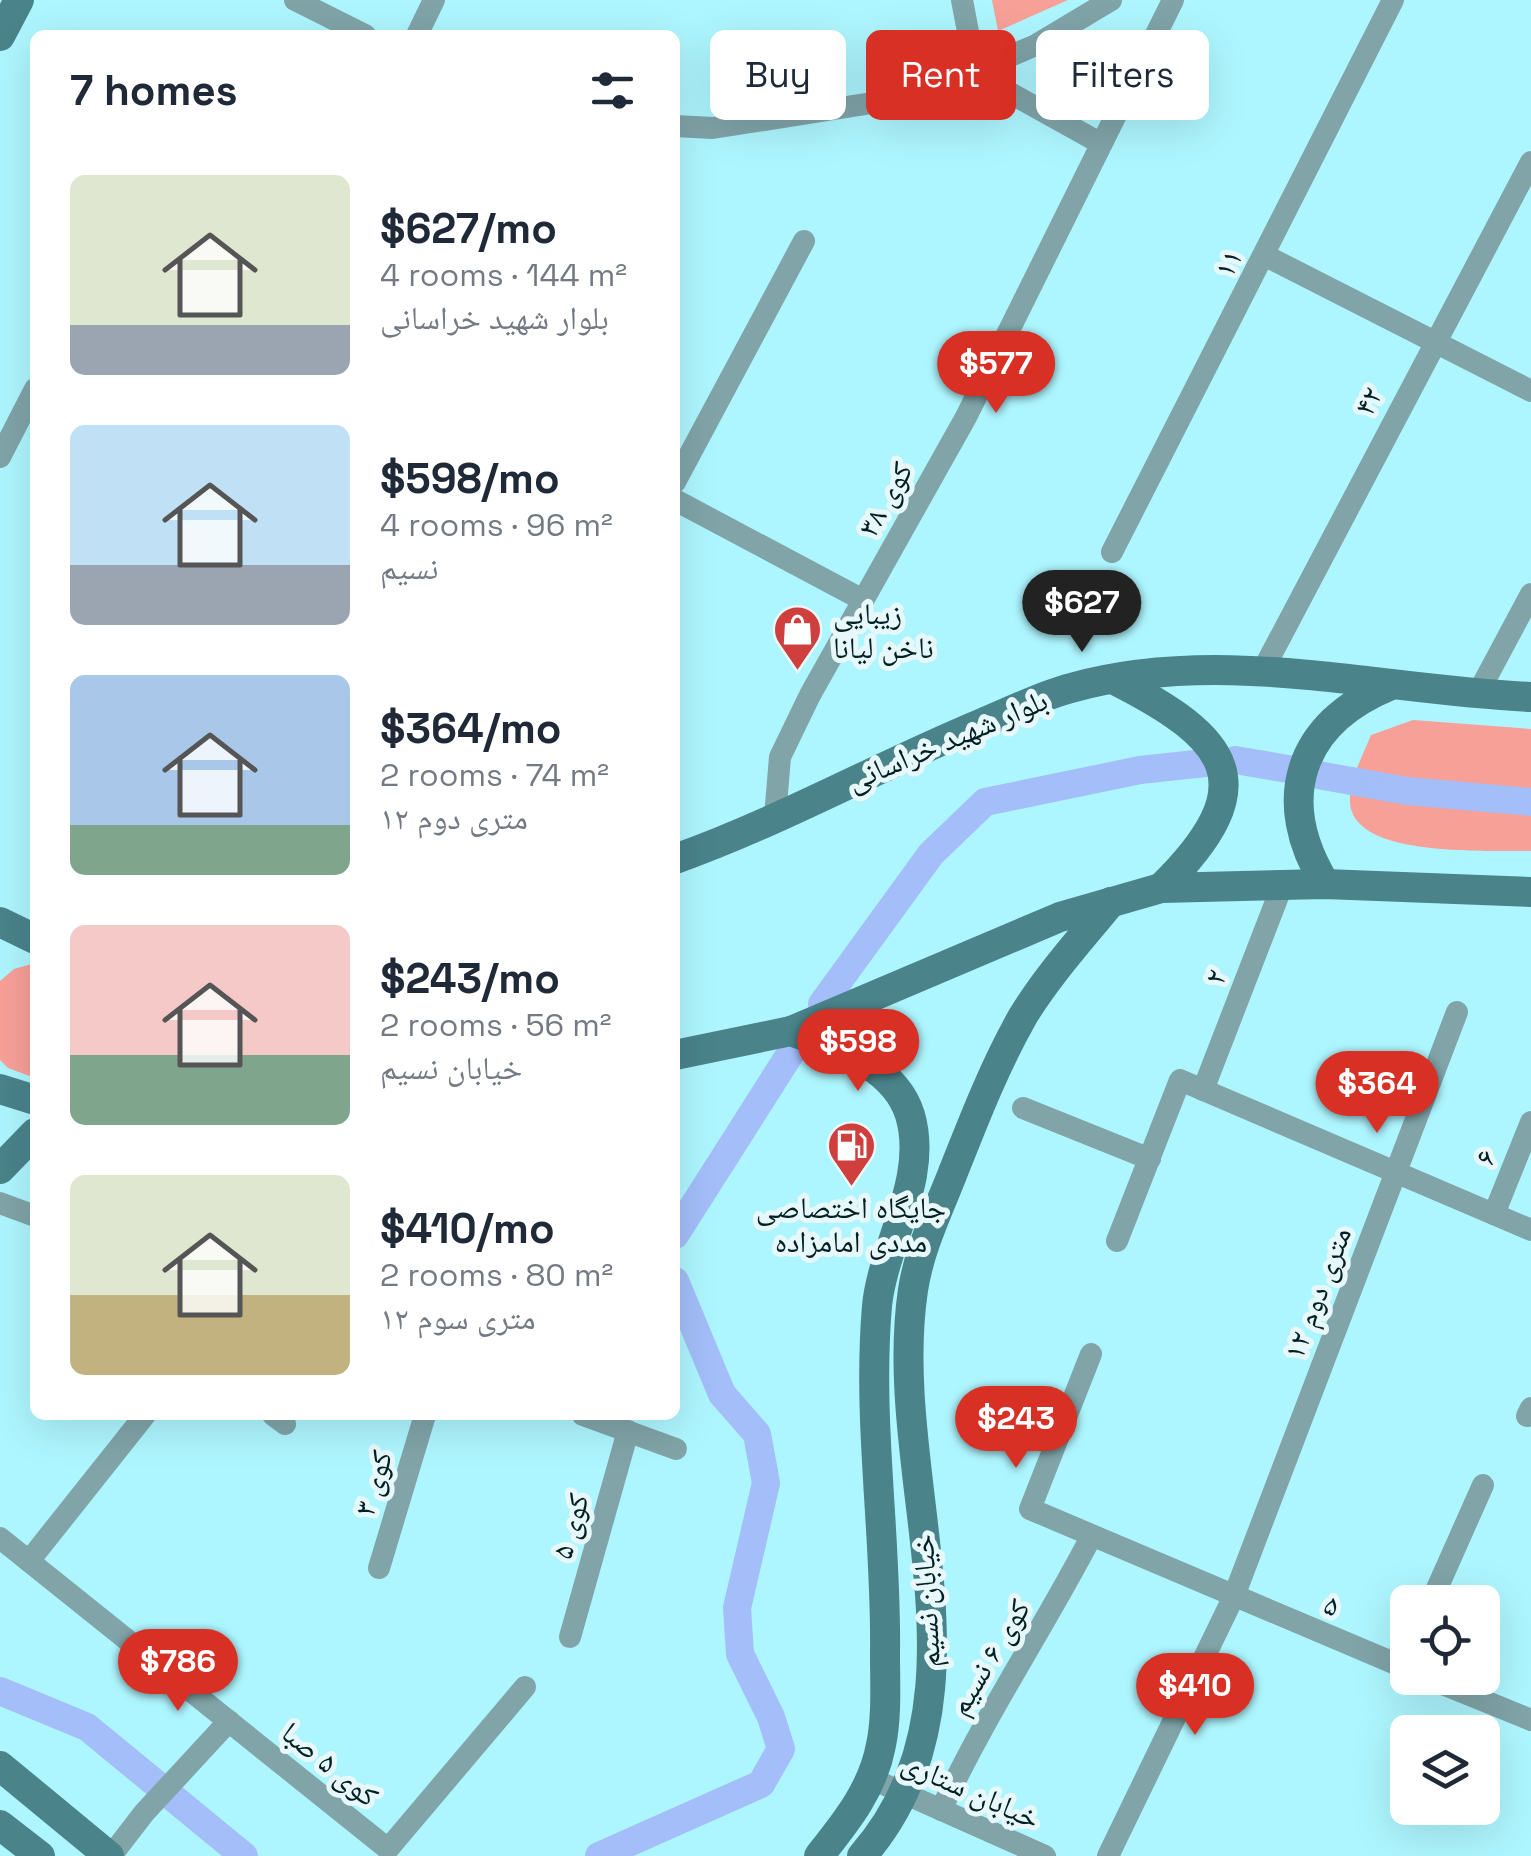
<!DOCTYPE html>
<html lang="en">
<head>
<meta charset="utf-8">
<style>
	:root { --surface:#fff; --page:#f2f2f3; --text:#1f2937; --muted:#747a83; --accent:#d93025 }
	body { margin:0; font-family:"Space Grotesk","Noto Naskh Arabic",sans-serif; background:var(--page); color:var(--text); height:100vh; display:flex; flex-direction:column; font-size:38px; white-space:nowrap }
	* { box-sizing:border-box; margin:0 }
	p { font-size:32px; color:var(--muted) }
	.icon { flex:none; width:55px; height:55px; fill:none; stroke:currentColor; stroke-width:2; stroke-linecap:round; stroke-linejoin:round }
	.map { position:relative; flex:1; overflow:hidden }
	.side { position:absolute; left:30px; top:30px; width:650px; height:1390px; display:flex; flex-direction:column; background:var(--surface); border-radius:15px; box-shadow:0 10px 40px #0002 }
	.side>* { flex:none }
	.guide { position:absolute; left:710px; top:30px; width:670px; height:90px; display:flex; gap:20px }
	.buttons { position:absolute; left:1390px; top:1585px; display:grid; gap:20px }
	.buttons a { display:grid; place-items:center; width:110px; height:110px; border-radius:15px; background:var(--surface); box-shadow:0 10px 40px #0002; font-size:50px }
	.price { position:absolute; translate:-50% -85px; padding:0 22px; border-radius:35px; background:var(--accent); color:#fff; font-size:32px; line-height:65px; filter:drop-shadow(0 2px 5px #0008) }
	.price::after { content:''; position:absolute; left:50%; top:60px; width:30px; height:22px; margin-left:-15px; background:inherit; clip-path:polygon(0 0,100% 0,50% 100%) }
	.price.on { background:#222; color:#fff }
	ul { padding:0; list-style:none }
	li { display:flex; align-items:center; gap:30px; height:250px; padding:0 40px }
	li span { display:grid; place-items:center; flex:none; width:280px; height:200px; border-radius:15px; color:#555 }
	li>.icon { margin-inline-start:auto }
	span .icon { width:120px; height:120px; fill:#fffc; stroke-width:1 }
	li b { font-size:42px }
	h2 { display:flex; justify-content:space-between; align-items:center; height:120px; padding:0 40px; font-size:42px }
	.chip { padding:0 35px; border-radius:15px; background:var(--surface); box-shadow:0 10px 40px #0002; font-size:35px; line-height:90px }
	.chip.on { background:var(--accent); color:#fff }
	.map>svg:first-child { display:block }
	.green { fill:#f7a098 }
	.lines { fill:none; stroke-linecap:round; stroke-linejoin:round }
	.canal { stroke:#a3bef9; stroke-width:28 }
	.street { stroke:#80a4a8; stroke-width:22 }
	.secondary { stroke:#4a838a; stroke-width:30 }
	.labels { text-anchor:middle; dominant-baseline:central; stroke-width:10; stroke-linejoin:round; paint-order:stroke }
	.street-label { font-size:30px; fill:#022023; stroke:#e8f8fa }
	.poi-label { font-size:30px; fill:#022023; stroke:#e8f8fa; text-anchor:start }
</style>
</head>
<body>
<div class="map">
<svg width="1531" height="1856" viewBox="0 0 1531 1856">
	<rect width="100%" height="100%" fill="#aef6ff"/>
	<g class="green">
		<polygon points="992,0 1068,0 998,31"/>
		<path d="M1413 720 1531 729V851C1491 850 1352 859 1350 802 1349 780 1363 755 1371 735Z"/>
		<polygon points="35,963 35,1078 8,1068 0,1060 0,981 14,969"/>
	</g>
	<g class="lines">
		<g class="canal">
			<polyline points="1235,760 1288,769"/>
			<polyline points="1318,775 1407,791 1531,802"/>
			<polyline points="822,1004 931,854 985,802 1140,770 1205,763"/>
			<polyline points="675,1235 799,1040"/>
			<polyline points="0,1691 87,1727 244,1856"/>
			<polyline points="599,1856 761,1784 781,1749 771,1717 740,1654 737,1608 766,1483 757,1434 722,1394 675,1281"/>
		</g>
		<g class="street">
			<polyline points="295,0 365,35"/>
			<polyline points="962,0 976,74 1100,143"/>
			<polyline points="417,35 434,0"/>
			<polyline points="675,126 713,128 916,96 1036,45 1111,0"/>
			<polyline points="1266,256 1531,391"/>
			<polyline points="0,457 35,389"/>
			<polyline points="675,482 804,241"/>
			<polyline points="675,500 863,600"/>
			<polyline points="1112,552 1393,0"/>
			<polyline points="1263,670 1531,162"/>
			<polyline points="1477,695 1531,594"/>
			<polyline points="775,817 780,757 810,695 966,417 1173,0"/>
			<polyline points="1203,1090 1282,886"/>
			<polyline points="1023,1108 1150,1159"/>
			<polyline points="0,1203 35,1216"/>
			<polyline points="1494,1214 1531,1122"/>
			<polyline points="1117,1241 1180,1080 1531,1230"/>
			<polyline points="1091,1354 1030,1509 1408,1669"/>
			<polyline points="273,1415 285,1424"/>
			<polyline points="583,1415 676,1449"/>
			<polyline points="1527,1416 1531,1408"/>
			<polyline points="0,1538 388,1849 525,1687"/>
			<polyline points="29,1561 145,1415"/>
			<polyline points="379,1568 425,1415"/>
			<polyline points="1431,1602 1483,1485"/>
			<polyline points="570,1637 628,1431"/>
			<polyline points="1428,1678 1531,1720"/>
			<polyline points="872,1779 1045,1856"/>
			<path d="M941 1810C985 1715 1043 1629 1091 1537"/>
			<polyline points="111,1856 144,1813 229,1721"/>
			<polyline points="1108,1856 1234,1596 1457,1012"/>
		</g>
		<g class="secondary">
			<polyline points="0,36 19,0"/>
			<path d="M1113 679C1230 738 1267 784 1161 888"/>
			<path d="M675 859C779 822 877 767 980 724 1010 712 1040 696 1071 688 1221 646 1379 690 1531 697"/>
			<path d="M1325 884C1274 800 1298 724 1389 686"/>
			<polyline points="0,922 35,939"/>
			<path d="M791 1031C835 1048 894 1064 910 1115 929 1179 883 1244 877 1306 867 1422 887 1538 885 1654 885 1684 887 1716 881 1745 873 1789 846 1822 819 1856"/>
			<polyline points="675,1055 791,1031 1060,917 1161,888 1325,884 1531,892"/>
			<polyline points="0,1089 35,1100"/>
			<polyline points="0,1169 35,1133"/>
			<polyline points="0,1766 109,1856"/>
			<polyline points="0,1825 40,1856"/>
			<path d="M862 1856C1001 1697 885 1476 913 1290 919 1250 937 1213 952 1175 973 1122 994 1067 1023 1016 1048 975 1081 939 1111 902"/>
		</g>
	</g>
	<defs>
		<symbol id="shop-pin" viewBox="-11 -11 22 30"><path d="M0 17L-7.5 6A9.5 9.5 0 1 1 7.5 6Z" fill="#ce3f3d" stroke="#e8f8fa"/><path d="M-5-2.5h2.3a2.7 3.5 0 0 1 5.4 0H5L5.5 6h-11ZM-1.5-2.5h3a1.5 2.3 0 0 0-3 0Z" fill="#fff"/></symbol>
		<symbol id="fuel-pin" viewBox="-11 -11 22 30"><path d="M0 17L-7.5 6A9.5 9.5 0 1 1 7.5 6Z" fill="#ce3f3d" stroke="#e8f8fa"/><path d="M-5.5-6h7V0h2V4h1.3V-2.5L3-4.5l.8-.8L6-3V5H2.5V1h-1V6h-7ZM-4.2-4.7v3.2H.2V-4.7Z" fill="#fff"/></symbol>
	</defs>
	<g fill-rule="evenodd">
		<use href="#shop-pin" x="770" y="602" width="55" height="75"/>
		<use href="#fuel-pin" x="824" y="1118" width="55" height="75"/>
	</g>
	<g class="labels">
		<g class="street-label">
			<text transform="translate(1228 263) rotate(-63)">۱۱</text>
			<text transform="translate(1368 401) rotate(-63)">۴۲</text>
			<text transform="translate(885 499) rotate(-61)">کوی ۳۸</text>
			<text transform="translate(947 740) rotate(-23)">بلوار شهید خراسانی</text>
			<text transform="translate(1215 977) rotate(-69)">۲</text>
			<text transform="translate(1485 1157) rotate(-68)">۶</text>
			<text transform="translate(1317 1293) rotate(-69)">۱۲ متری دوم</text>
			<text transform="translate(373 1483) rotate(-73)">کوی ۳</text>
			<text transform="translate(570 1526) rotate(-74)">کوی ۵</text>
			<text transform="translate(926 1601) rotate(-93)">خیابان نسیم</text>
			<text transform="translate(1332 1605) rotate(23)">۵</text>
			<text transform="translate(989 1657) rotate(-59)">کوی ۶ نسیم</text>
			<text transform="translate(330 1764) rotate(39)">کوی ۵ صبا</text>
			<text transform="translate(971 1790) rotate(24)">خیابان ستاری</text>
		</g>
		<g class="poi-label">
			<text x="833" y="613">زیبایی<tspan x="833" dy="34">ناخن لیانا</tspan></text>
			<text x="851" y="1207" text-anchor="middle">جایگاه اختصاصی<tspan x="851" dy="34">مددی امامزاده</tspan></text>
		</g>
	</g>
</svg>
<div class="buttons">
<a><svg class="icon" aria-label="locate" viewBox="0 0 24 24"><circle cx="12" cy="12" r="6"/><path d="M12 2v4M12 18v4M2 12h4M18 12h4"/></svg></a>
<a><svg class="icon" aria-label="layers" viewBox="0 0 24 24"><path d="M12 4l9 5-9 5-9-5zM3 14l9 5 9-5"/></svg></a>
</div>
<b class="price" style="left:996px;top:416px">$577</b>
<b class="price on" style="left:1082px;top:655px">$627</b>
<b class="price" style="left:858px;top:1094px">$598</b>
<b class="price" style="left:1377px;top:1136px">$364</b>
<b class="price" style="left:1016px;top:1471px">$243</b>
<b class="price" style="left:178px;top:1714px">$786</b>
<b class="price" style="left:1195px;top:1738px">$410</b>
<div class="guide">
<a class="chip">Buy</a>
<a class="chip on">Rent</a>
<a class="chip">Filters</a>
</div>
<section class="side">
<h2>7 homes<svg class="icon" aria-label="filters" viewBox="0 0 24 24"><path d="M4 7h16M4 17h16"/><circle cx="9" cy="7" r="2"/><circle cx="15" cy="17" r="2"/></svg></h2>
<ul>
<li><span style="background:linear-gradient(#dfe7d0 75%,#9aa5b1 0)"><svg class="icon" aria-label="home" viewBox="0 0 24 24"><path d="M3 11l9-7 9 7M6 9v11h12V9"/></svg></span><div><b>$627/mo</b><p>4 rooms · 144 m²</p><p>بلوار شهید خراسانی</p></div></li>
<li><span style="background:linear-gradient(#bfe0f5 70%,#9aa5b1 0)"><svg class="icon" aria-label="home" viewBox="0 0 24 24"><path d="M3 11l9-7 9 7M6 9v11h12V9"/></svg></span><div><b>$598/mo</b><p>4 rooms · 96 m²</p><p>نسیم</p></div></li>
<li><span style="background:linear-gradient(#a9c7e8 75%,#7fa58c 0)"><svg class="icon" aria-label="home" viewBox="0 0 24 24"><path d="M3 11l9-7 9 7M6 9v11h12V9"/></svg></span><div><b>$364/mo</b><p>2 rooms · 74 m²</p><p>۱۲ متری دوم</p></div></li>
<li><span style="background:linear-gradient(#f6c9c9 65%,#7fa58c 0)"><svg class="icon" aria-label="home" viewBox="0 0 24 24"><path d="M3 11l9-7 9 7M6 9v11h12V9"/></svg></span><div><b>$243/mo</b><p>2 rooms · 56 m²</p><p>خیابان نسیم</p></div></li>
<li><span style="background:linear-gradient(#dfe7d0 60%,#c2b280 0)"><svg class="icon" aria-label="home" viewBox="0 0 24 24"><path d="M3 11l9-7 9 7M6 9v11h12V9"/></svg></span><div><b>$410/mo</b><p>2 rooms · 80 m²</p><p>۱۲ متری سوم</p></div></li>
</ul>
</section>
</div>
</body>
</html>
